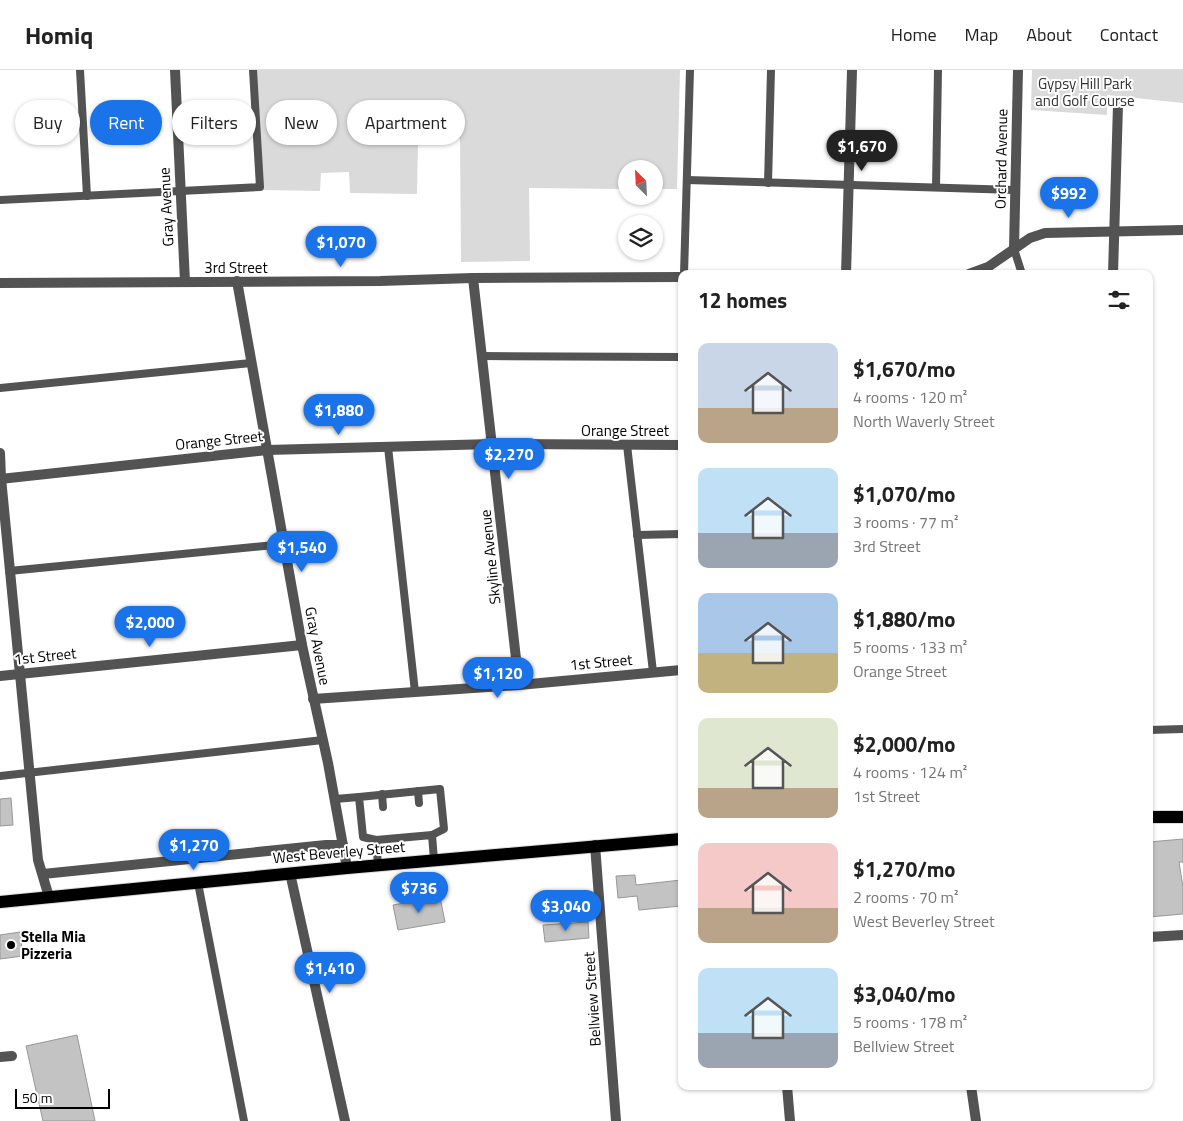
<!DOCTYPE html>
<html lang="en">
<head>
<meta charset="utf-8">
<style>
	:root { --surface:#fff; --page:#f2f2f2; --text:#222; --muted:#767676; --line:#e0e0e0; --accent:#1a73e8 }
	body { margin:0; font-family:"Titillium Web",sans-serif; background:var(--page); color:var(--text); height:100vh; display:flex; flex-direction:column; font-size:19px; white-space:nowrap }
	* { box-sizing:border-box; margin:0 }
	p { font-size:16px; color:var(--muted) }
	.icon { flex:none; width:28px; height:28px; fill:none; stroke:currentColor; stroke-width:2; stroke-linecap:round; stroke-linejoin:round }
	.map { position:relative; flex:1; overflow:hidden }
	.details { position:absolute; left:678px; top:200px; width:475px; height:820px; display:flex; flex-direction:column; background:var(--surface); border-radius:10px; box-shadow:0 1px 4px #0004 }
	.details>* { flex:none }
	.banner { position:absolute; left:15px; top:30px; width:475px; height:45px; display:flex; gap:10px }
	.needle { width:32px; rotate:336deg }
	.buttons { position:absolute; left:618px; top:90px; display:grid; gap:10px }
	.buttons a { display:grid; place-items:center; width:45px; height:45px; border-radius:50%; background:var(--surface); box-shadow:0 1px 4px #0004; font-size:25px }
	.scale { position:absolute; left:15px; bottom:12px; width:95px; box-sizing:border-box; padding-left:5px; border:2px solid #000; border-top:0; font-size:14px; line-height:18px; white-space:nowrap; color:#000; -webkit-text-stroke:4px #fff; paint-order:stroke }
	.price { position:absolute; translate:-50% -42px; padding:0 11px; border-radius:18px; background:var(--accent); color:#fff; font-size:16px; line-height:32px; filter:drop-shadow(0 1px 2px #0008) }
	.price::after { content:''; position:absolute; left:50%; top:30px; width:15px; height:11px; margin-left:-8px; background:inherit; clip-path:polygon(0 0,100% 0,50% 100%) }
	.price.active { background:#222; color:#fff }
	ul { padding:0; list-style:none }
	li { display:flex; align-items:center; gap:15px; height:125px; padding:0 20px }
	li span { display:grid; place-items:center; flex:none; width:140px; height:100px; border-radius:10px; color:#555 }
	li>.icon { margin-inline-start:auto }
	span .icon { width:60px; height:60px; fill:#fffc; stroke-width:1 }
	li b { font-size:21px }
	h2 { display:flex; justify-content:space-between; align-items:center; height:60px; padding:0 20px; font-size:21px }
	.tag { padding:0 18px; border-radius:22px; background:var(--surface); box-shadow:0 1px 4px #0004; font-size:18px; line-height:45px }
	.tag.active { background:var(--accent); color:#fff }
	header { display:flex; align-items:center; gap:30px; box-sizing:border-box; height:70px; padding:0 25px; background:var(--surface); border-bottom:1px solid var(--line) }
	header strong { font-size:24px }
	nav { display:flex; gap:28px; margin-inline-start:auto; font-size:18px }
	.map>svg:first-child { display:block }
	.green { fill:#dadada }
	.building { fill:#c3c3c3; stroke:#979797 }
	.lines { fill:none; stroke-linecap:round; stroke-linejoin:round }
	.primary-casing { stroke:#dbdbdb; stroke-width:14 }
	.service { stroke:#535353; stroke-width:8 }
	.minor { stroke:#535353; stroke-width:10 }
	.tertiary { stroke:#535353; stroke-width:10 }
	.primary { stroke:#000; stroke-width:12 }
	.poi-dot { fill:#000; stroke:#fff; stroke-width:2 }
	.labels { text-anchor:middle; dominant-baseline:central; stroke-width:4; stroke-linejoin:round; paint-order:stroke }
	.park-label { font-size:15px; fill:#313131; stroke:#fff }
	.street-label { font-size:15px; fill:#000; stroke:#fff }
	.poi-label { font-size:15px; font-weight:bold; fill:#000; stroke:#fff; text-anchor:start }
</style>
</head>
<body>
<header>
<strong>Homiq</strong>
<nav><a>Home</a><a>Map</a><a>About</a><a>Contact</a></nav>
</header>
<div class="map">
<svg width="1183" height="1051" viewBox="0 0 1183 1051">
	<rect width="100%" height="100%" fill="#fff"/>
	<g class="green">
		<polygon points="256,0 680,0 677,119 654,119 654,99 626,99 626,119 529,118 530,191 461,192 460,69 418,71 417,124 350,123 349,102 321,103 320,121 263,120"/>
		<polygon points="1032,0 1183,0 1183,33 1107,25 1107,45 1031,40"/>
	</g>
	<g class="building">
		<polygon points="11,728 13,755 0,756 0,729"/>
		<polygon points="1183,769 1183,792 1179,792 1183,817 1183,844 1149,847 1149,772"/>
		<polygon points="635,805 636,815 681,810 681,836 639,840 637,826 618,828 616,806"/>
		<polygon points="440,827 445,852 398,860 393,835"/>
		<polygon points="588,852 589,868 545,872 543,855"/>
		<polygon points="20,862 23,886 0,889 0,865"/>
		<polygon points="77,965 95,1051 43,1051 26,976"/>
	</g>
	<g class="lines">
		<defs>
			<g id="primary">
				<polyline points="1149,747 1183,747"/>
				<polyline points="0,832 347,798 681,769"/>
			</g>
		</defs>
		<use href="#primary" class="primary-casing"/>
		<g class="service">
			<polyline points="80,0 87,126"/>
			<polyline points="687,110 1015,120"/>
			<polyline points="768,113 771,0"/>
			<polyline points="936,117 938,0"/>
			<polyline points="0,130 260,117 253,0"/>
			<polyline points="1014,179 1022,204"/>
			<polyline points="684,204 690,0"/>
			<polyline points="482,286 681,287"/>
			<polyline points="0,318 251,293"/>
			<polyline points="627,375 653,602"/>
			<polyline points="388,377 415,622"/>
			<polyline points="637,465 681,464"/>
			<polyline points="9,501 284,474"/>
			<polyline points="1149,660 1183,659"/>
			<polyline points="0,706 323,670"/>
			<polyline points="418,721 419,733"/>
			<polyline points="382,724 383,737"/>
			<polyline points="335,729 359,727"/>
			<polyline points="376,770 363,767 359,727 440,719 444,759 432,765"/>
			<polyline points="378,795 376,770 432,765 434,790"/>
			<polyline points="198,813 244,1051"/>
		</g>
		<g class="minor">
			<polyline points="175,0 185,212"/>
			<polyline points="1014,179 1018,0"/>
			<polyline points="846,204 852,0"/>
			<polyline points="969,204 988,197 1030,168 1045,163 1183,160"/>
			<polyline points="1113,204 1118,35"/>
			<polyline points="473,208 519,615"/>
			<polyline points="237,211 302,575 328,693 347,798"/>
			<polyline points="0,213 380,211 473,208 681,207"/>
			<polyline points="0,409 267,380 493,374 681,375"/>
			<polyline points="0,606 302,575"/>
			<polyline points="313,629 519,615 681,600"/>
			<polyline points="595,775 616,1051"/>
			<polyline points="290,803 345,1051"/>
			<polyline points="43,804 326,775 343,775"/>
			<polyline points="1149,867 1183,865"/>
			<polyline points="0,987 12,986"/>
			<polyline points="787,1016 790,1051"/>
			<polyline points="971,1016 976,1051"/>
		</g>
		<polyline class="tertiary" points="0,383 1,408 38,790 49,827"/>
		<use href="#primary" class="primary"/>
	</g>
	<circle class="poi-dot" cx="11" cy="875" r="5"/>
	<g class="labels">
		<g class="park-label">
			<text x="1085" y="13">Gypsy Hill Park<tspan x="1085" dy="17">and Golf Course</tspan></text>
		</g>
		<g class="street-label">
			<text transform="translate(1001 89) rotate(-89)">Orchard Avenue</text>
			<text transform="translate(166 137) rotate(-93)">Gray Avenue</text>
			<text x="236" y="197">3rd Street</text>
			<text x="625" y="360">Orange Street</text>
			<text transform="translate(219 370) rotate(-6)">Orange Street</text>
			<text transform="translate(490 487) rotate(-96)">Skyline Avenue</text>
			<text transform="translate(318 576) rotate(79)">Gray Avenue</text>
			<text transform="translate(45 586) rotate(-6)">1st Street</text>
			<text transform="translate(601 592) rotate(-5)">1st Street</text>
			<text transform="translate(339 782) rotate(-5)">West Beverley Street</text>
			<text transform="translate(592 929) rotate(-94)">Bellview Street</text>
		</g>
		<g class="poi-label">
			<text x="21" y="866">Stella Mia<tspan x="21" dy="17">Pizzeria</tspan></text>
		</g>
	</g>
</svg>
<div class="buttons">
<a><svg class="needle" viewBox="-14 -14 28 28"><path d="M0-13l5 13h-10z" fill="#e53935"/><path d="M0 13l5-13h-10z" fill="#767676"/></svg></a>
<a><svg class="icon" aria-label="layers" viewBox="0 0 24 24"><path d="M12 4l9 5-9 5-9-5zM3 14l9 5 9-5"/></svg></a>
</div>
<div class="scale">50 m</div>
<b class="price active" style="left:862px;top:102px">$1,670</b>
<b class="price" style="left:1069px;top:149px">$992</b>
<b class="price" style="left:341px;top:198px">$1,070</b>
<b class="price" style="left:339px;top:366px">$1,880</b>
<b class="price" style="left:509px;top:410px">$2,270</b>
<b class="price" style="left:302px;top:503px">$1,540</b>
<b class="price" style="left:150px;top:578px">$2,000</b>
<b class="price" style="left:498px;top:629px">$1,120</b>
<b class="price" style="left:194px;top:801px">$1,270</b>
<b class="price" style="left:419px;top:844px">$736</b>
<b class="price" style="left:566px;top:862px">$3,040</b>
<b class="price" style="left:330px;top:924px">$1,410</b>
<div class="banner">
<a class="tag">Buy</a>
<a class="tag active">Rent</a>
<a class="tag">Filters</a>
<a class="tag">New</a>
<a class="tag">Apartment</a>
</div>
<section class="details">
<h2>12 homes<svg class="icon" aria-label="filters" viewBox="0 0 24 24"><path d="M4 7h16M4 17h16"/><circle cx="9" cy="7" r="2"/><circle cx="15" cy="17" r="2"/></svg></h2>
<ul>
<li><span style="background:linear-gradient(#c9d6e8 65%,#b9a48a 0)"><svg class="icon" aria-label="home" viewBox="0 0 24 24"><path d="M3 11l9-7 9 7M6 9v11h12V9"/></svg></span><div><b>$1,670/mo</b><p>4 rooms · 120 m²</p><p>North Waverly Street</p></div></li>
<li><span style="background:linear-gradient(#bfe0f5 65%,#9aa5b1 0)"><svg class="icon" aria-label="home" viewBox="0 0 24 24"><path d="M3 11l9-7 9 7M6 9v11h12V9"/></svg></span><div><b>$1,070/mo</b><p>3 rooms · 77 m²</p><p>3rd Street</p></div></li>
<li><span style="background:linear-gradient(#a9c7e8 60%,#c2b280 0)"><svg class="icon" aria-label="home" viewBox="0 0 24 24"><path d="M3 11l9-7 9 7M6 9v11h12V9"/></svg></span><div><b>$1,880/mo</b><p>5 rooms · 133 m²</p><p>Orange Street</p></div></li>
<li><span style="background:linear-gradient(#dfe7d0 70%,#b9a48a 0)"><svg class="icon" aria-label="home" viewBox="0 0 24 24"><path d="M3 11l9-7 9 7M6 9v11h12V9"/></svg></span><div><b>$2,000/mo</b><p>4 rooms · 124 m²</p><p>1st Street</p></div></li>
<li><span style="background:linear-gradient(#f6c9c9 65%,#b9a48a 0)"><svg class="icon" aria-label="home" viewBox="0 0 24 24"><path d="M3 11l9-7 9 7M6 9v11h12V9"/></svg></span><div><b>$1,270/mo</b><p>2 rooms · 70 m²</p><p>West Beverley Street</p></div></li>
<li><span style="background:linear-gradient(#bfe0f5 65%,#9aa5b1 0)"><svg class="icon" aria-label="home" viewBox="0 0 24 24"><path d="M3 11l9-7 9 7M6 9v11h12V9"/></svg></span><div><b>$3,040/mo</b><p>5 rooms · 178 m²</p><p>Bellview Street</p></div></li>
</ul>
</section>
</div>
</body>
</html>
